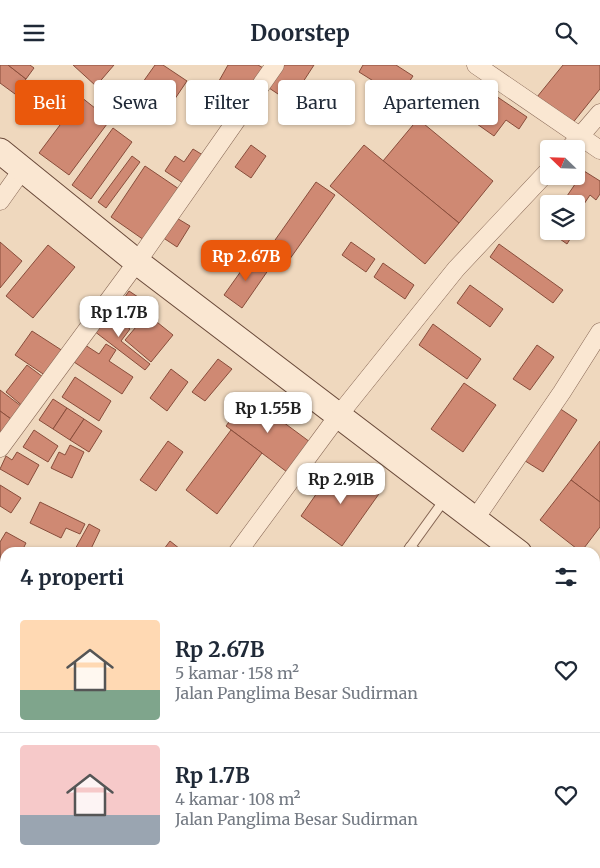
<!DOCTYPE html>
<html lang="id">
<head>
<meta charset="utf-8">
<style>
	:root { --surface:#fff; --page:#f6f6f7; --text:#1f2937; --muted:#747a83; --line:#e0e1e3; --accent:#ea580c }
	body { margin:0; font-family:Merriweather,serif; background:var(--page); color:var(--text); height:100vh; display:flex; flex-direction:column; font-size:19px; white-space:nowrap }
	* { box-sizing:border-box; margin:0 }
	p { font-size:16px; color:var(--muted) }
	.icon { flex:none; width:28px; height:28px; fill:none; stroke:currentColor; stroke-width:2; stroke-linecap:round; stroke-linejoin:round }
	.map { position:relative; flex:1; overflow:hidden }
	.side { position:absolute; left:0px; top:482px; width:600px; height:321px; display:flex; flex-direction:column; background:var(--surface); border-radius:15px 15px 0 0; box-shadow:0 1px 4px #0004 }
	.side>* { flex:none }
	.guide { position:absolute; left:15px; top:15px; width:570px; height:45px; display:flex; gap:10px }
	.needle { width:32px; rotate:293deg }
	.controls { position:absolute; left:540px; top:75px; display:grid; gap:10px }
	.controls a { display:grid; place-items:center; width:45px; height:45px; border-radius:5px; background:var(--surface); box-shadow:0 1px 4px #0004; font-size:25px }
	.price { position:absolute; translate:-50% -42px; padding:0 11px; border-radius:10px; background:#fff; color:#222; font-size:16px; line-height:32px; filter:drop-shadow(0 1px 2px #0008) }
	.price::after { content:''; position:absolute; left:50%; top:30px; width:15px; height:11px; margin-left:-8px; background:inherit; clip-path:polygon(0 0,100% 0,50% 100%) }
	.price.selected { background:var(--accent); color:#fff }
	ul { padding:0; list-style:none }
	li { display:flex; align-items:center; gap:15px; height:125px; padding:0 20px }
	li+li { border-top:1px solid var(--line) }
	li span { display:grid; place-items:center; flex:none; width:140px; height:100px; border-radius:5px; color:#555 }
	li>.icon { margin-inline-start:auto }
	span .icon { width:60px; height:60px; fill:#fffc; stroke-width:1 }
	li b { font-size:21px }
	h2 { display:flex; justify-content:space-between; align-items:center; height:60px; padding:0 20px; font-size:21px }
	.tag { padding:0 18px; border-radius:5px; background:var(--surface); box-shadow:0 1px 4px #0004; font-size:18px; line-height:45px }
	.tag.selected { background:var(--accent); color:#fff }
	header { display:flex; justify-content:space-between; align-items:center; height:65px; padding:0 20px; background:var(--surface); font-size:22px; font-weight:700 }
	.map>svg:first-child { display:block }
	.building { fill:#cf8973; stroke:#884d3b }
	.lines { fill:none; stroke-linecap:round; stroke-linejoin:round }
	.service-casing { stroke:#886856; stroke-width:11 }
	.minor-casing { stroke:#886856; stroke-width:19 }
	.secondary-casing { stroke:#6a4a3a; stroke-width:27 }
	.service { stroke:#fae7d2; stroke-width:9 }
	.minor { stroke:#fae7d2; stroke-width:18 }
	.secondary { stroke:#fae7d2; stroke-width:25 }
</style>
</head>
<body>
<header><svg class="icon" aria-label="menu" viewBox="0 0 24 24"><path d="M4 6h16M4 12h16M4 18h16"/></svg>Doorstep<svg class="icon" aria-label="search" viewBox="0 0 24 24"><circle cx="10" cy="10" r="6"/><path d="M15 15l6 6"/></svg></header>
<div class="map">
<svg width="600" height="803" viewBox="0 0 600 803">
	<rect width="100%" height="100%" fill="#efd8be"/>
	<g class="building">
		<polygon points="0,0 8,0 26,14 15,29 0,18"/>
		<polygon points="8,0 30,0 34,3 26,14"/>
		<polygon points="73,0 114,0 96,21"/>
		<polygon points="155,0 163,0 187,16 168,44 138,24"/>
		<polygon points="228,0 258,0 265,4 244,40 215,23"/>
		<polygon points="284,0 314,0 290,37 269,23"/>
		<polygon points="363,0 396,0 413,11 399,32 359,7"/>
		<polygon points="563,0 600,0 600,24 571,60 537,32"/>
		<polygon points="496,31 527,52 519,64 506,55 494,71 477,59"/>
		<polygon points="81,32 110,55 69,110 39,88"/>
		<polygon points="418,54 493,116 459,158 383,96"/>
		<polygon points="113,63 132,77 91,134 72,120"/>
		<polygon points="251,80 266,91 251,113 235,102"/>
		<polygon points="364,80 459,158 425,199 330,121"/>
		<polygon points="193,84 206,92 186,120 165,106 175,91 184,97"/>
		<polygon points="132,91 140,97 106,143 98,137"/>
		<polygon points="145,101 179,124 144,175 111,152"/>
		<polygon points="584,106 600,116 600,129 596,135 590,130 582,142 567,131"/>
		<polygon points="316,117 335,130 287,198 268,185"/>
		<polygon points="175,152 190,161 177,182 162,172"/>
		<polygon points="549,153 549,166 575,166 567,179 543,162"/>
		<polygon points="0,177 22,196 0,223"/>
		<polygon points="351,177 375,194 366,207 342,190"/>
		<polygon points="499,179 563,225 553,238 490,192"/>
		<polygon points="48,180 75,202 33,253 6,231"/>
		<polygon points="251,192 269,204 242,243 224,230"/>
		<polygon points="383,198 414,220 405,234 374,212"/>
		<polygon points="470,220 503,244 490,262 457,238"/>
		<polygon points="129,226 141,234 130,251 118,242"/>
		<polygon points="108,247 130,264 121,276 150,299 145,305 94,266"/>
		<polygon points="147,249 173,270 151,297 125,275"/>
		<polygon points="433,259 481,294 467,314 419,280"/>
		<polygon points="32,266 66,288 49,313 15,290"/>
		<polygon points="82,278 99,289 106,279 116,285 109,296 133,312 122,329 71,295"/>
		<polygon points="537,280 554,292 530,325 513,314"/>
		<polygon points="218,294 232,304 205,336 192,327"/>
		<polygon points="27,300 47,315 25,343 6,327"/>
		<polygon points="171,304 188,317 167,346 150,333"/>
		<polygon points="75,312 111,336 99,356 62,332"/>
		<polygon points="464,318 496,340 463,387 431,364"/>
		<polygon points="0,325 21,341 11,354 0,346"/>
		<polygon points="248,331 310,377 287,407 226,361"/>
		<polygon points="53,334 67,343 53,364 39,355"/>
		<polygon points="556,341 577,355 543,407 522,394"/>
		<polygon points="67,343 84,354 70,375 53,364"/>
		<polygon points="0,346 11,354 0,369"/>
		<polygon points="84,354 102,366 89,387 70,375"/>
		<polygon points="34,365 58,381 48,397 23,382"/>
		<polygon points="231,365 262,388 217,449 186,425"/>
		<polygon points="168,376 183,387 156,426 140,415"/>
		<polygon points="600,376 600,437 571,415"/>
		<polygon points="70,380 84,387 72,413 51,403 59,387 65,390"/>
		<polygon points="17,387 39,400 28,420 0,404 6,391 12,395"/>
		<polygon points="335,402 350,413 354,406 381,426 342,481 301,451"/>
		<polygon points="571,415 600,437 600,462 581,487 540,455"/>
		<polygon points="0,420 21,433 11,448 0,441"/>
		<polygon points="40,437 85,459 80,469 66,463 61,473 30,458"/>
		<polygon points="89,459 100,465 89,488 78,488 74,486"/>
		<polygon points="6,467 26,478 21,488 5,488 5,513 1,520 0,477"/>
		<polygon points="170,476 185,488 161,488"/>
		<polygon points="214,799 224,799 234,803 212,803"/>
		<polygon points="353,799 390,799 387,803 361,803"/>
	</g>
	<g class="lines">
		<defs>
			<g id="service">
				<polyline points="410,482 419,488"/>
				<polyline points="406,488 445,434"/>
				<polyline points="595,619 600,612"/>
				<polyline points="595,751 600,754"/>
				<polyline points="300,799 308,803"/>
				<polyline points="420,803 422,799"/>
				<polyline points="476,803 479,799"/>
			</g>
			<g id="minor">
				<polyline points="476,0 600,85"/>
				<polyline points="569,84 600,48"/>
				<polyline points="0,136 22,105"/>
				<polyline points="0,383 137,197 275,0"/>
				<polyline points="475,454 562,327 600,267"/>
				<polyline points="237,488 338,351 456,204 549,105"/>
				<polyline points="129,799 140,803"/>
			</g>
			<g id="secondary">
				<polyline points="0,86 137,197 519,488"/>
				<polyline points="595,545 600,549"/>
			</g>
		</defs>
		<use href="#service" class="service-casing"/>
		<use href="#minor" class="minor-casing"/>
		<use href="#secondary" class="secondary-casing"/>
		<use href="#service" class="service"/>
		<use href="#minor" class="minor"/>
		<use href="#secondary" class="secondary"/>
	</g>
</svg>
<div class="controls">
<a><svg class="needle" viewBox="-14 -14 28 28"><path d="M0-13l5 13h-10z" fill="#e53935"/><path d="M0 13l5-13h-10z" fill="#747a83"/></svg></a>
<a><svg class="icon" aria-label="layers" viewBox="0 0 24 24"><path d="M12 4l9 5-9 5-9-5zM3 14l9 5 9-5"/></svg></a>
</div>
<b class="price selected" style="left:246px;top:217px">Rp 2.67B</b>
<b class="price" style="left:119px;top:273px">Rp 1.7B</b>
<b class="price" style="left:268px;top:369px">Rp 1.55B</b>
<b class="price" style="left:341px;top:440px">Rp 2.91B</b>
<div class="guide">
<a class="tag selected">Beli</a>
<a class="tag">Sewa</a>
<a class="tag">Filter</a>
<a class="tag">Baru</a>
<a class="tag">Apartemen</a>
</div>
<section class="side">
<h2>4 properti<svg class="icon" aria-label="filters" viewBox="0 0 24 24"><path d="M4 7h16M4 17h16"/><circle cx="9" cy="7" r="2"/><circle cx="15" cy="17" r="2"/></svg></h2>
<ul>
<li><span style="background:linear-gradient(#ffd9b3 70%,#7fa58c 0)"><svg class="icon" aria-label="home" viewBox="0 0 24 24"><path d="M3 11l9-7 9 7M6 9v11h12V9"/></svg></span><div><b>Rp 2.67B</b><p>5 kamar · 158 m²</p><p>Jalan Panglima Besar Sudirman</p></div><svg class="icon" aria-label="heart" viewBox="0 0 24 24"><path d="M12 20l-8-8c-3-5 5-10 8-4 3-6 11-1 8 4z"/></svg></li>
<li><span style="background:linear-gradient(#f6c9c9 70%,#9aa5b1 0)"><svg class="icon" aria-label="home" viewBox="0 0 24 24"><path d="M3 11l9-7 9 7M6 9v11h12V9"/></svg></span><div><b>Rp 1.7B</b><p>4 kamar · 108 m²</p><p>Jalan Panglima Besar Sudirman</p></div><svg class="icon" aria-label="heart" viewBox="0 0 24 24"><path d="M12 20l-8-8c-3-5 5-10 8-4 3-6 11-1 8 4z"/></svg></li>
</ul>
</section>
</div>
</body>
</html>
